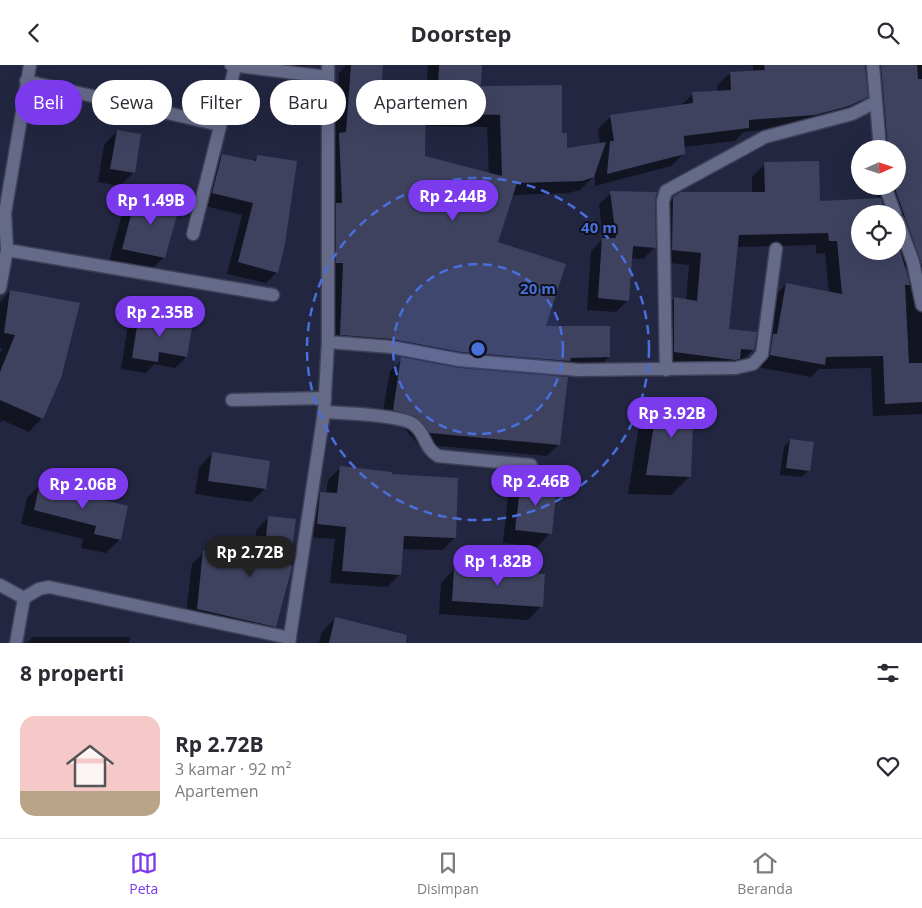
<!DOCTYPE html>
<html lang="id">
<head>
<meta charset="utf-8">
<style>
	:root { --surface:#fff; --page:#f7f7f7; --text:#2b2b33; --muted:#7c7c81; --line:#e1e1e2; --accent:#7c3aed }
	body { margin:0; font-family:"Open Sans",sans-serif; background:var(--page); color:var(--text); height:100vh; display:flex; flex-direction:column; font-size:19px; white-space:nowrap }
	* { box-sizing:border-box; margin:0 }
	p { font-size:16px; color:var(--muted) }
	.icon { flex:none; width:28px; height:28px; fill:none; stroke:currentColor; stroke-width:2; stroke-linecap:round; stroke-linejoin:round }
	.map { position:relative; height:578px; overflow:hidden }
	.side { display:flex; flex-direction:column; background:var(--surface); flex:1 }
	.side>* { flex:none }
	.guide { position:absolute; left:15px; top:15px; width:500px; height:45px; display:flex; gap:10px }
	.needle { width:32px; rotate:87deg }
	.buttons { position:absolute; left:851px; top:75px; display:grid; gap:10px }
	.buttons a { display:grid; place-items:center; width:55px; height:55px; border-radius:50%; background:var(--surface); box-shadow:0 5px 20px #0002; font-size:25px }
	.price { position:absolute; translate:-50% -42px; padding:0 11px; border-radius:18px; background:var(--accent); color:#fff; font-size:16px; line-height:32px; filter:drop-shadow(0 1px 2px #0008) }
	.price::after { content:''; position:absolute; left:50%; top:30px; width:15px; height:11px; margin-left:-8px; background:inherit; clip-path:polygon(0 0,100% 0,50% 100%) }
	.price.selected { background:#222; color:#fff }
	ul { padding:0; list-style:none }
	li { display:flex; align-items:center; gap:15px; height:125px; padding:0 20px }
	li+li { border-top:1px solid var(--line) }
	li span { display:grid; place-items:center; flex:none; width:140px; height:100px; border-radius:15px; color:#555 }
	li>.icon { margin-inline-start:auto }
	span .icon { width:60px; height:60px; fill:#fffc; stroke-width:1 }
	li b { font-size:21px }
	h2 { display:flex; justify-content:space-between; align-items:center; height:60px; padding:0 20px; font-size:21px }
	.tag { padding:0 18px; border-radius:22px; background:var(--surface); box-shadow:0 5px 20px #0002; font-size:18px; line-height:45px }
	.tag.selected { background:var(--accent); color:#fff }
	header { display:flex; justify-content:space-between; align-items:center; height:65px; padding:0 20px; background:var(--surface); font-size:22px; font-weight:700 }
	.tabs { display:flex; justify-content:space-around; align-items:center; height:70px; border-top:1px solid var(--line); background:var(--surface); font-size:14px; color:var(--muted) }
	.tabs a { display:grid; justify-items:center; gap:2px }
	.tabs .selected { color:var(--accent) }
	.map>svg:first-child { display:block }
	.shadow { fill:#0007; fill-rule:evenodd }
	.building { fill:#3e425f }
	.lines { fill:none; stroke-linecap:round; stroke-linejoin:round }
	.minor-casing { stroke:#3e4157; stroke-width:15 }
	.minor { stroke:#656a89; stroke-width:12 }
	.ring { fill:none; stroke:#496fdb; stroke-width:2.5; stroke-dasharray:9 6 }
	.centre { fill:#496fdb; stroke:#0e101c; stroke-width:2.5 }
	.ring-label { font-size:15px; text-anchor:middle; font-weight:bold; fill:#496fdb; stroke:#0e101c; stroke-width:4; stroke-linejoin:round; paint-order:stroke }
</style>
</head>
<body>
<header><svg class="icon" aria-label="back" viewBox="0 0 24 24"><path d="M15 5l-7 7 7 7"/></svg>Doorstep<svg class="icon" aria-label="search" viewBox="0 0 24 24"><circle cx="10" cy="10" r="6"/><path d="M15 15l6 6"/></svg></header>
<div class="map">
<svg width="922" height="578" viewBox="0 0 922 578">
	<rect width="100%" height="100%" fill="#222640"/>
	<g class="shadow">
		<polygon points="256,0 306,0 293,14 256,10"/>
		<path d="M346 0H382L379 32H426L428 0H480V22L561 69 566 84 600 79 598 64 611 51 680 41 693 29 718 27 717 21 730 8 753 7V0H922V349L873 351 871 303 819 304 811 312 758 302 774 232 786 219 829 227 825 188 816 189V180L737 182 728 265 753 285 740 298 661 299V246L674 234 686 235 689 200 660 197V146L674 133 752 129V112L765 99 819 137 881 135 873 126 872 121H898V84H874L867 12H865L866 32 853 45 801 62 744 67 735 76 683 82 684 88 671 101 595 121V105L593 112 580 125 568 128 512 130 497 178 544 263 609 292 596 305 556 309 447 300 379 287 328 282 334 75 339 8ZM424 61 487 62 489 109 424 92ZM860 149H898V186H860ZM906 201 910 217H908L904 202Z"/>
		<polygon points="117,66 134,107 120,121 98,117 104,80"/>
		<polygon points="222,90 253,96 258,91 277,207 266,218 227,209 242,150 201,140 210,102"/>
		<polygon points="137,128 164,192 150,206 109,197 124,142"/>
		<polygon points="611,128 654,136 654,183 643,194 631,193 628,235 616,247 587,245 591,186 603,174 599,139"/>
		<polygon points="10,226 42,353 29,367 2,355 0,358 0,288 2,283 0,283 0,237"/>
		<polygon points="139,249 163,259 186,292 175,303 154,299 146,308 121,304 128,260"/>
		<polygon points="402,294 559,379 547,391 418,379 404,363 381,357 390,306"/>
		<polygon points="659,335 690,411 671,430 628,429 640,354"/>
		<polygon points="790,375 808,406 802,412 780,410 784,382"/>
		<polygon points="213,388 265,424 251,437 195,429 199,402"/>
		<polygon points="341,402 391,411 455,472 443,485 402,484 399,510 387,522 330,518 335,474 305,472 308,441 321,428 326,429 328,415"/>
		<polygon points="522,417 550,468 537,482 503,478 508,431"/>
		<polygon points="41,419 127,441 119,475 106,488 81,483 83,474 21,459 27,433"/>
		<polygon points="269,452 275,561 263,573 185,556 192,499 204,487 239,496 245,490 254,492 256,465"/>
		<polygon points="454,504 541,541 528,555 439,549 441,518"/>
		<polygon points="336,553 391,578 319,578 322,567"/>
		<polygon points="33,572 130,572 129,578 27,578"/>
	</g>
	<g class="building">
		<polygon points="351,0 383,0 381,30 426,31 425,91 502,111 500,50 437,48 439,0 482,0 481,21 562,20 562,68 567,68 567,83 606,77 594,112 582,116 517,118 498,177 566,199 546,261 610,261 610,292 571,293 570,296 461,287 392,274 340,270 343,198 336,198 336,138 342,138 339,68 346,67"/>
		<polygon points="764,0 865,0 868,32 849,41 815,50 749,55 749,63 684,71 685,89 607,109 610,76 614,76 610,50 693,38 692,27 731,25 730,7 765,5"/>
		<polygon points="881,0 917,0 918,14 922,14 922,200 894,121 898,121 898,84 888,84"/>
		<polygon points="117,65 141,69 135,108 110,104"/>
		<polygon points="222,89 256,96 257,90 297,96 285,179 278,208 238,197 253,138 212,128"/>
		<polygon points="819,96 820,136 881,133 886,149 860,149 860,186 898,186 898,178 910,220 905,220 909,298 922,298 922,337 885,339 883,291 826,292 825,300 770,290 773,269 777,269 786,218 842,229 837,176 829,176 828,168 739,170 729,264 757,267 754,285 741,284 740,294 735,295 674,287 674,232 697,236 701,188 672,185 673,132 681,127 765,127 764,97"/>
		<polygon points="610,126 657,127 655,136 656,183 633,181 629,236 598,233 602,173 616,173"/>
		<polygon points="137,127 180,140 165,193 122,184"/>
		<polygon points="10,225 80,238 61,313 43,354 0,335 0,307 15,270 4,268"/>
		<polygon points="139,248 165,252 164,258 192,263 187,292 159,287 158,297 132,293"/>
		<polygon points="401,292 459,303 568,312 560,380 430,368 416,352 393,345"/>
		<polygon points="658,334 694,335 691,412 646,410"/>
		<polygon points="790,374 814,377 810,406 786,403"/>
		<polygon points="212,387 270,396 266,424 208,416"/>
		<polygon points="340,401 392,407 392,409 458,413 456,473 404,471 401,510 342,506 346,462 317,459 320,427 337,428"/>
		<polygon points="521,416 557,418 552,469 515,465"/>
		<polygon points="40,418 128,441 121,475 94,469 96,461 34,445"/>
		<polygon points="268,451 296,454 290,499 292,502 276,562 197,544 203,485 243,496 245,489 264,493"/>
		<polygon points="454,503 545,509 543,542 452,536"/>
		<polygon points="335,552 407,570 406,578 329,578"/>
	</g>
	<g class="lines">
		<defs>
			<g id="minor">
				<polyline points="231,0 328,12"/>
				<polyline points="873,0 880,84"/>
				<polyline points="26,16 220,60"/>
				<polyline points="885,121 895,149"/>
				<polyline points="898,156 913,197 922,240"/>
				<polyline points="193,169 235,2"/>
				<polyline points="7,185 273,230"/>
				<polyline points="0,223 7,185 5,148 30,0"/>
				<polyline points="328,277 391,282 460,295 579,305 736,303 753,299 762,289 776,184"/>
				<polyline points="666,305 663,136 666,126 765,72 852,49 876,37"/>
				<polyline points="232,335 325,333"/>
				<path d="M324 347C343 348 399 350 413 359 426 368 423 382 438 391L531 400"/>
				<polyline points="0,520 24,533 39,524 49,522 290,573"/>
				<polyline points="16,578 24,533"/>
				<polyline points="289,578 324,347 328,277 328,0"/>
			</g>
		</defs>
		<use href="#minor" class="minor-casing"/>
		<use href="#minor" class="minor"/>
	</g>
	<circle cx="478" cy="284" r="85" fill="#496fdb" fill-opacity=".12"/>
	<g class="ring">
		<circle cx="478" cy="284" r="85"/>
		<circle cx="478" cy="284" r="171"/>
	</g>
	<circle cx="478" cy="284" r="8" class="centre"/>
	<g class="ring-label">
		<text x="599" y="168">40 m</text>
		<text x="538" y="229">20 m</text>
	</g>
</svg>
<div class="buttons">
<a><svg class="needle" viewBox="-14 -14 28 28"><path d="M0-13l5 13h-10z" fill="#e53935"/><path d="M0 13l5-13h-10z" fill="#7c7c81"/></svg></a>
<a><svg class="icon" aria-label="locate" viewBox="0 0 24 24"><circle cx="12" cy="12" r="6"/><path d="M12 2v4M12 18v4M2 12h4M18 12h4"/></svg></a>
</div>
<b class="price" style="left:453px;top:157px">Rp 2.44B</b>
<b class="price" style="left:151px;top:161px">Rp 1.49B</b>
<b class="price" style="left:160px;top:273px">Rp 2.35B</b>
<b class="price" style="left:672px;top:374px">Rp 3.92B</b>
<b class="price" style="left:536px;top:442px">Rp 2.46B</b>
<b class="price" style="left:83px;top:445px">Rp 2.06B</b>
<b class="price selected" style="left:250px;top:513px">Rp 2.72B</b>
<b class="price" style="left:498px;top:522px">Rp 1.82B</b>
<div class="guide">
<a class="tag selected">Beli</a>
<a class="tag">Sewa</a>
<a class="tag">Filter</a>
<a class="tag">Baru</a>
<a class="tag">Apartemen</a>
</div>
</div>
<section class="side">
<h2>8 properti<svg class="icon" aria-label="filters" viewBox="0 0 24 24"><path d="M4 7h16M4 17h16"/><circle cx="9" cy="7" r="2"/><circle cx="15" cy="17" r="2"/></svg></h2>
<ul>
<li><span style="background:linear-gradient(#f6c9c9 75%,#b9a48a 0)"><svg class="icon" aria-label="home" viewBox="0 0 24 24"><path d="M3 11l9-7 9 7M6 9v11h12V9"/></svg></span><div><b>Rp 2.72B</b><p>3 kamar · 92 m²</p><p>Apartemen</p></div><svg class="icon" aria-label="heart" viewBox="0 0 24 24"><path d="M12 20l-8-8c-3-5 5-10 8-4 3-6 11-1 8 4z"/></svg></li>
</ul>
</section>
<nav class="tabs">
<a class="selected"><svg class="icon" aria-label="map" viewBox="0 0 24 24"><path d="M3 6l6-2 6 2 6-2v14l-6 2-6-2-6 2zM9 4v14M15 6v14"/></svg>Peta</a>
<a><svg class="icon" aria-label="saved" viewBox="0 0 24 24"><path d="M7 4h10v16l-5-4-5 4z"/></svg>Disimpan</a>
<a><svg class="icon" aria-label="home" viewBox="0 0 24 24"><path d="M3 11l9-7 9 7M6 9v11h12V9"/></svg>Beranda</a>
</nav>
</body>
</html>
